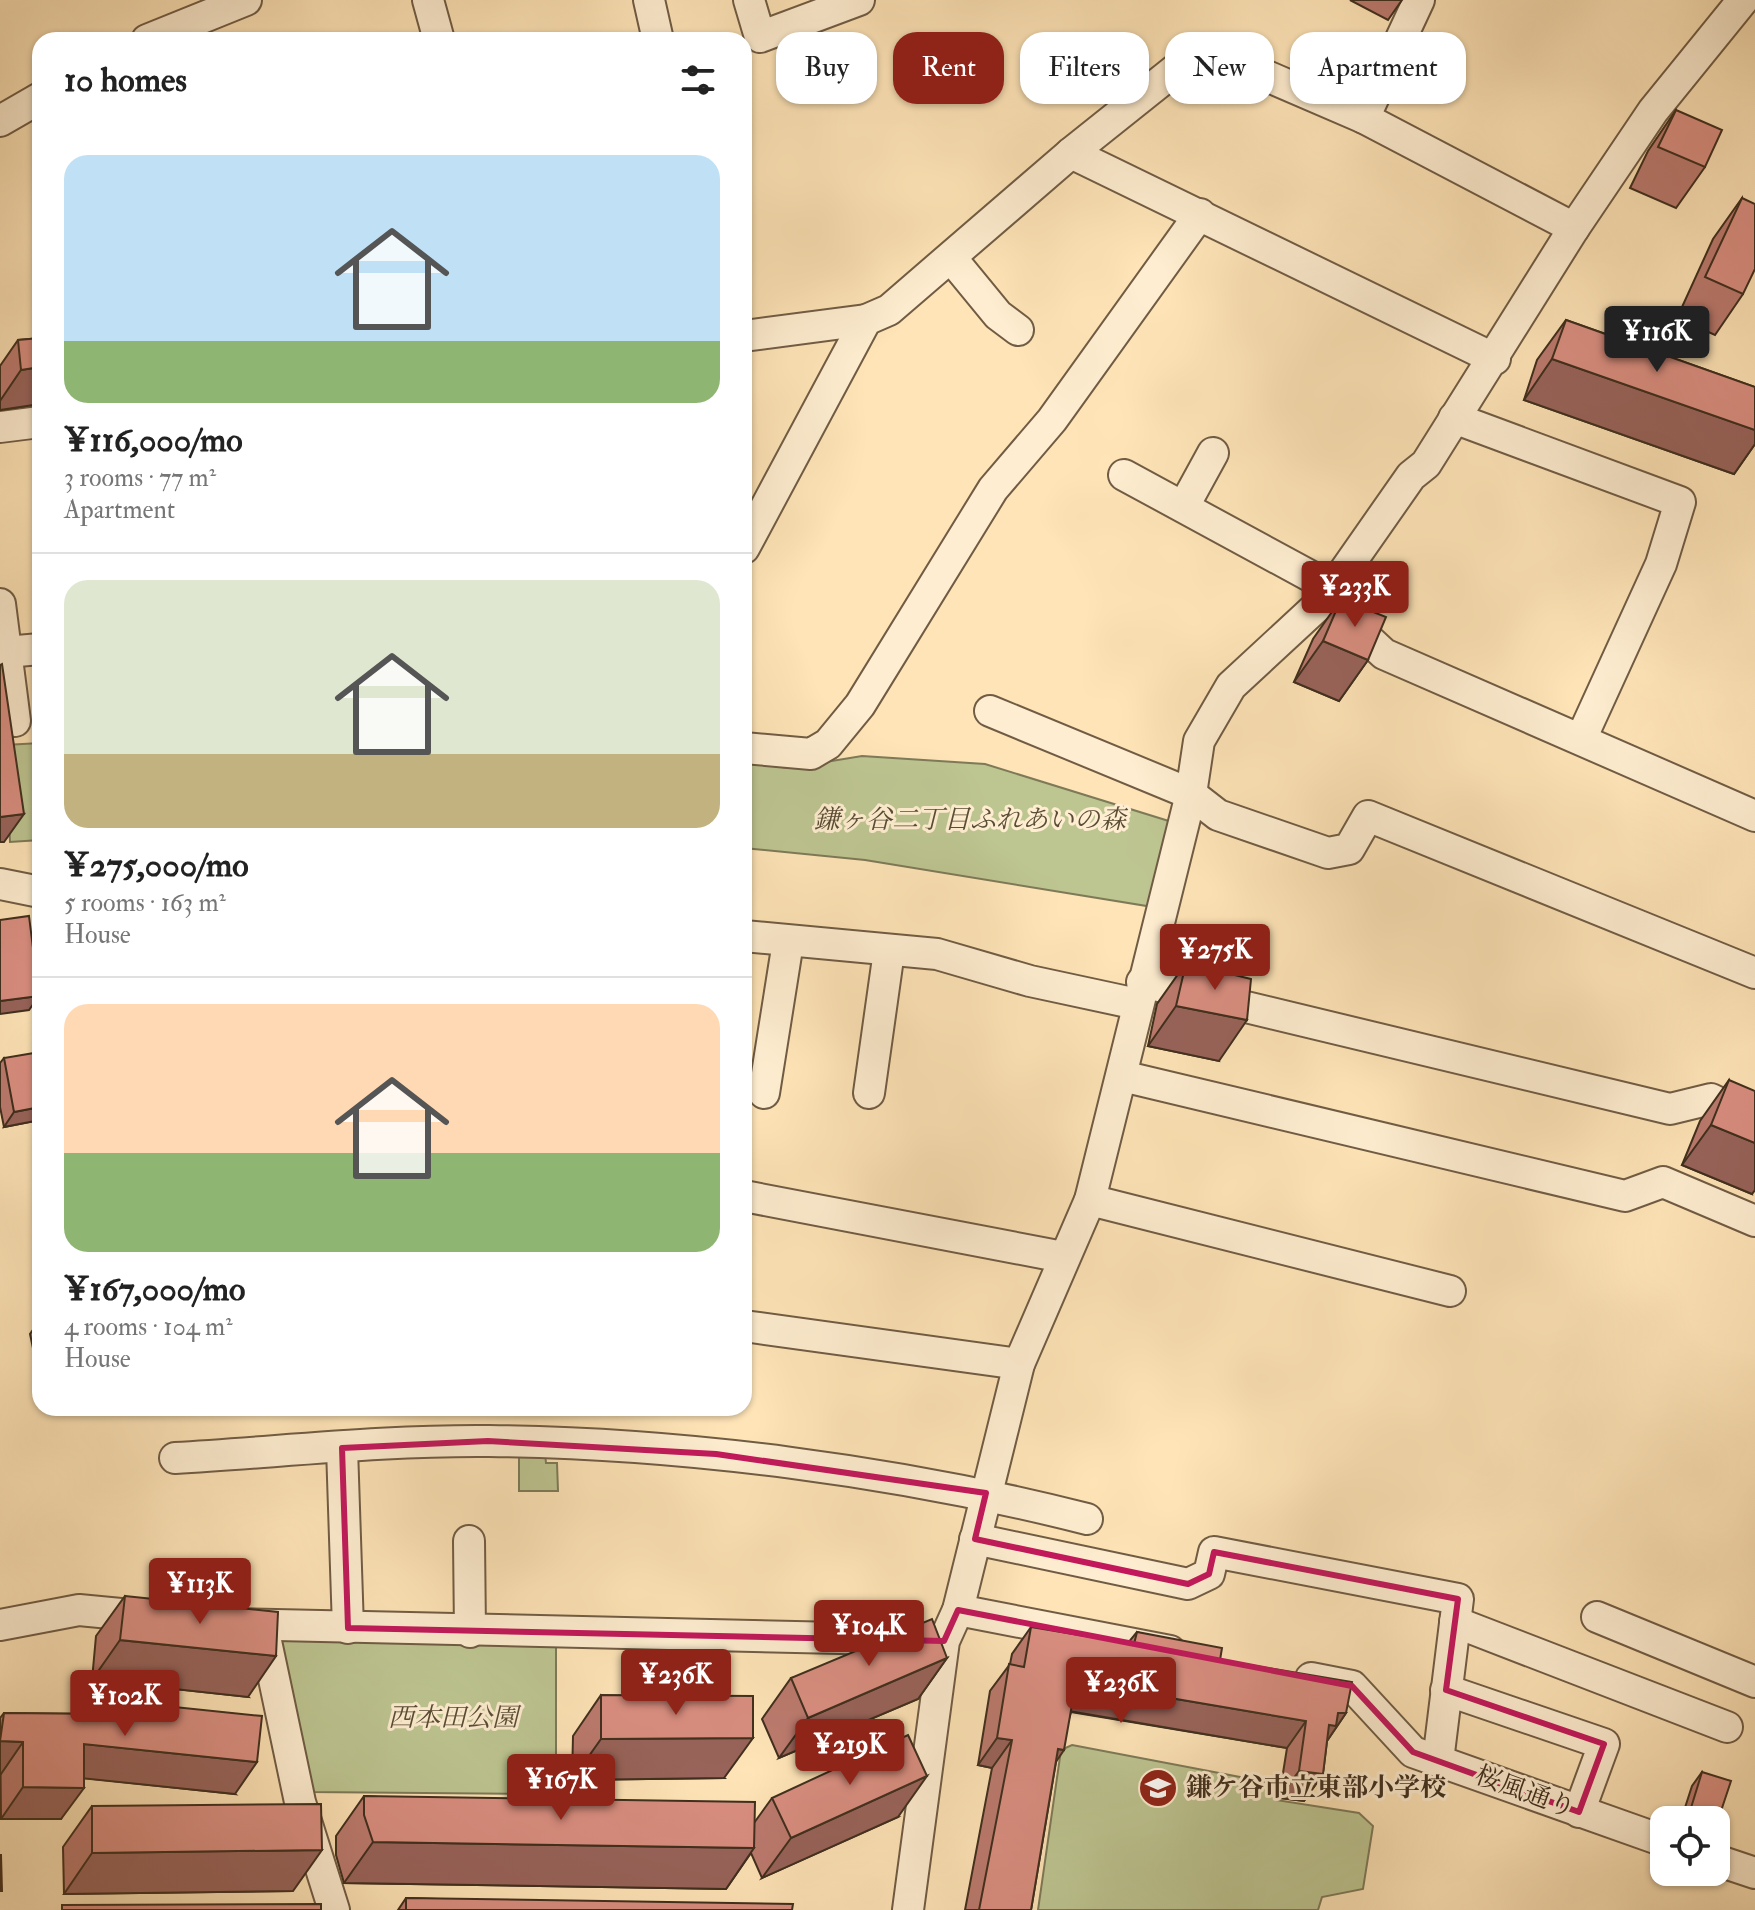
<!DOCTYPE html>
<html lang="en">
<head>
<meta charset="utf-8">
<style>
	:root { --surface:#fff; --page:#f2f2f2; --text:#222; --muted:#767676; --line:#e0e0e0; --accent:#8f2418 }
	body { margin:0; font-family:"IM FELL Double Pica","Noto Serif JP",serif; background:var(--page); color:var(--text); height:100vh; display:flex; flex-direction:column; font-size:30px; white-space:nowrap }
	* { box-sizing:border-box; margin:0 }
	p { font-size:26px; color:var(--muted) }
	.icon { flex:none; width:44px; height:44px; fill:none; stroke:currentColor; stroke-width:2; stroke-linecap:round; stroke-linejoin:round }
	.map { position:relative; flex:1; overflow:hidden }
	.sheet { position:absolute; left:32px; top:32px; width:720px; height:1384px; display:flex; flex-direction:column; background:var(--surface); border-radius:24px; box-shadow:0 2px 6px #0004 }
	.sheet>* { flex:none }
	.top-card { position:absolute; left:776px; top:32px; width:760px; height:72px; display:flex; gap:16px }
	.fabs { position:absolute; left:1650px; top:1806px; display:grid; gap:16px }
	.fabs a { display:grid; place-items:center; width:80px; height:80px; border-radius:16px; background:var(--surface); box-shadow:0 2px 6px #0004; font-size:40px }
	.price { position:absolute; translate:-50% -68px; padding:0 18px; border-radius:8px; background:var(--accent); color:#fff; font-size:26px; line-height:52px; filter:drop-shadow(0 2px 4px #0008) }
	.price::after { content:''; position:absolute; left:50%; top:48px; width:24px; height:18px; margin-left:-12px; background:inherit; clip-path:polygon(0 0,100% 0,50% 100%) }
	.price.selected { background:#222; color:#fff }
	ul { padding:0; list-style:none }
	li { display:grid; align-content:center; gap:16px; height:424px; padding:0 32px }
	li+li { border-top:2px solid var(--line) }
	li span { display:grid; place-items:center; height:248px; border-radius:24px; color:#555 }
	li>.icon { margin-inline-start:auto }
	span .icon { width:144px; height:144px; fill:#fffc; stroke-width:1 }
	li b { font-size:34px }
	h2 { display:flex; justify-content:space-between; align-items:center; height:96px; padding:0 32px; font-size:34px }
	.chip { padding:0 28px; border-radius:24px; background:var(--surface); box-shadow:0 2px 6px #0004; font-size:28px; line-height:72px }
	.chip.selected { background:var(--accent); color:#fff }
	.map>svg:first-child { display:block }
	.green { fill:#bdc591; stroke:#7e7a58; stroke-width:2 }
	.lines { fill:none; stroke-linecap:round; stroke-linejoin:round }
	.street-casing { stroke:#705c44; stroke-width:34 }
	.street { stroke:#feedd0; stroke-width:30 }
	.wall { fill:#bb7a6e; stroke:#402f1e; stroke-width:2 }
	.shaded-wall { fill:#98635a; stroke:#402f1e; stroke-width:2 }
	.building { fill:#d98e80; stroke:#402f1e; stroke-width:2 }
	.marked { fill:none; stroke:#c2185b; stroke-width:6; stroke-linejoin:round }
	.labels { text-anchor:middle; dominant-baseline:central; stroke-width:6; stroke-linejoin:round; paint-order:stroke }
	.park-label { font-size:26px; font-style:italic; fill:#594d35; stroke:#feedd0 }
	.poi-label { font-size:26px; font-weight:bold; fill:#402f1e; stroke:#feedd0; text-anchor:start }
	.street-label { font-size:26px; fill:#402f1e; stroke:#feedd0 }
</style>
</head>
<body>
<div class="map">
<svg width="1755" height="1910" viewBox="0 0 1755 1910">
	<rect width="100%" height="100%" fill="#fee4b7"/>
	<filter id="stains"><feTurbulence type="fractalNoise" baseFrequency=".0025" numOctaves="4"/><feColorMatrix values="0 0 0 0 .2 0 0 0 0 .09 0 0 0 0 .02 0 0 0 .5 -.17"/></filter>
	<radialGradient id="worn" r=".72"><stop offset=".6" stop-color="#630" stop-opacity="0"/><stop offset="1" stop-color="#630" stop-opacity=".3"/></radialGradient>
	<g class="green">
		<polygon points="40,743 40,840 10,842 5,745"/>
		<polygon points="862,756 985,764 1172,822 1153,907 865,860 744,848 744,762 789,768"/>
		<polygon points="519,1453 545,1453 546,1463 557,1463 558,1491 519,1491"/>
		<polygon points="277,1640 556,1644 556,1794 309,1792"/>
		<polygon points="1072,1745 1277,1784 1276,1800 1359,1813 1373,1826 1363,1889 1322,1897 1318,1910 1038,1910 1061,1750"/>
	</g>
	<g class="lines">
		<defs>
			<g id="street">
				<polyline points="428,0 439,40"/>
				<polyline points="649,0 658,40"/>
				<polyline points="749,0 760,37 859,0"/>
				<polyline points="147,40 246,0"/>
				<polyline points="1364,118 1419,0"/>
				<polyline points="0,121 40,98"/>
				<polyline points="1071,153 1495,359"/>
				<polyline points="952,259 998,315 1018,330"/>
				<polyline points="744,336 866,320"/>
				<polyline points="1454,418 1680,502 1661,564 1581,739"/>
				<polyline points="0,427 40,422"/>
				<polyline points="1124,475 1334,589"/>
				<polyline points="1184,506 1213,453"/>
				<polyline points="744,548 866,320 889,310 1071,153 1185,62 1232,61 1364,118 1574,228"/>
				<polyline points="0,604 15,721"/>
				<polyline points="1344,617 1384,654 1755,816"/>
				<polyline points="6,652 40,649"/>
				<polyline points="990,711 1191,794 1218,815 1328,853 1349,849 1368,816 1755,973"/>
				<polyline points="744,748 811,754 828,744 860,705 993,489 1052,420 1200,214"/>
				<polyline points="0,884 40,892"/>
				<polyline points="744,936 937,954 1030,981 1137,1004"/>
				<polyline points="1142,982 1670,1109 1711,1099 1755,1120"/>
				<polyline points="1122,1076 1625,1196 1663,1182 1755,1221"/>
				<polyline points="764,1093 788,942"/>
				<polyline points="869,1093 889,951"/>
				<polyline points="744,1196 1063,1257"/>
				<polyline points="1090,1200 1450,1291"/>
				<polyline points="744,1326 1019,1364"/>
				<polyline points="342,1448 348,1628"/>
				<path d="M175 1458C279 1452 385 1440 489 1441 683 1443 899 1471 1087 1519"/>
				<polyline points="975,1539 1188,1584 1209,1574 1214,1552 1458,1599 1438,1761"/>
				<polyline points="469,1541 470,1632"/>
				<polyline points="958,1610 1170,1651"/>
				<polyline points="1597,1617 1755,1682"/>
				<polyline points="1455,1622 1727,1727"/>
				<polyline points="236,1624 928,1640"/>
				<polyline points="0,1625 79,1610 152,1617"/>
				<polyline points="263,1627 300,1802 334,1910"/>
				<polyline points="1311,1678 1352,1686 1413,1752 1664,1841"/>
				<polyline points="1446,1690 1604,1744 1579,1812"/>
				<polyline points="1716,1860 1755,1873"/>
				<polyline points="908,1910 944,1641 958,1610 1019,1364 1090,1200 1191,794 1199,741 1231,686 1325,599 1411,476 1426,464 1574,228 1653,111 1743,0"/>
			</g>
		</defs>
		<use href="#street" class="street-casing"/>
		<use href="#street" class="street"/>
	</g>
	<g class="wall">
		<polygon points="1350,0 1402,0 1388,20"/>
		<polygon points="1676,110 1705,167 1676,208 1630,188 1648,151"/>
		<polygon points="1742,198 1743,294 1715,335 1677,318 1713,239"/>
		<polygon points="1566,320 1755,387 1755,444 1734,474 1524,400 1537,360"/>
		<polygon points="40,338 40,404 0,410 0,366 18,340"/>
		<polygon points="1341,599 1368,660 1339,701 1294,682 1313,639"/>
		<polygon points="1186,963 1219,1061 1148,1046 1157,1004"/>
		<polygon points="4,1058 40,1120 4,1127 0,1107 0,1063"/>
		<polygon points="1729,1080 1752,1194 1682,1165 1700,1121"/>
		<polygon points="40,1320 40,1372 38,1372 30,1334"/>
		<polygon points="125,1596 248,1697 92,1680 96,1636"/>
		<polygon points="1031,1627 1128,1643 1137,1632 1220,1660 1346,1713 1327,1741 1323,1774 1304,1801 1279,1798 1287,1748 1071,1712 1056,1762 1031,1910 965,1910 992,1768 978,1765 990,1691 1010,1664 1012,1654"/>
		<polygon points="947,1658 918,1699 779,1758 762,1719 791,1678"/>
		<polygon points="601,1695 724,1778 572,1780 573,1736"/>
		<polygon points="107,1700 235,1794 84,1778 61,1819 1,1819 0,1718 4,1713 98,1714"/>
		<polygon points="1702,1772 1716,1820 1681,1820 1692,1786"/>
		<polygon points="364,1796 754,1823 772,1798 898,1817 762,1878 751,1853 726,1889 344,1883 336,1855 336,1836"/>
		<polygon points="92,1806 293,1891 64,1894 63,1847"/>
		<polygon points="406,1898 792,1910 398,1910"/>
	</g>
	<g class="shaded-wall">
		<polygon points="1552,359 1755,430 1755,444 1734,474 1524,400"/>
		<polygon points="40,367 40,404 0,410 0,401 21,370"/>
		<polygon points="1323,641 1368,660 1339,701 1294,682"/>
		<polygon points="24,814 4,842 0,842 0,817"/>
		<polygon points="39,996 29,1010 0,1014 0,1001"/>
		<polygon points="1176,1006 1247,1020 1219,1061 1148,1046"/>
		<polygon points="40,1107 40,1120 4,1127 14,1112"/>
		<polygon points="1711,1125 1755,1143 1755,1190 1752,1194 1682,1165"/>
		<polygon points="120,1640 276,1656 248,1697 92,1680"/>
		<polygon points="947,1658 918,1699 779,1758 808,1718"/>
		<polygon points="1076,1682 1306,1721 1287,1748 1057,1709"/>
		<polygon points="1338,1713 1346,1713 1327,1741 1310,1752"/>
		<polygon points="753,1738 724,1778 572,1780 601,1739"/>
		<polygon points="997,1738 1012,1740 992,1768 978,1765"/>
		<polygon points="0,1741 23,1742 1,1774 0,1774"/>
		<polygon points="84,1744 257,1762 235,1794 61,1776"/>
		<polygon points="1058,1749 1064,1750 1045,1778"/>
		<polygon points="1299,1771 1323,1774 1304,1801 1279,1798"/>
		<polygon points="927,1776 898,1817 762,1878 791,1838"/>
		<polygon points="23,1787 84,1788 61,1819 1,1819"/>
		<polygon points="1690,1811 1718,1820 1716,1824 1716,1820 1683,1820"/>
		<polygon points="373,1842 754,1848 726,1889 344,1883"/>
		<polygon points="322,1850 293,1891 64,1894 92,1853"/>
	</g>
	<g class="building">
		<polygon points="1676,110 1722,130 1705,167 1658,147"/>
		<polygon points="1742,198 1755,204 1755,269 1743,294 1705,277"/>
		<polygon points="1566,320 1755,387 1755,430 1552,359"/>
		<polygon points="40,338 40,367 21,370 18,340"/>
		<polygon points="1341,599 1386,617 1368,660 1323,641"/>
		<polygon points="2,664 24,814 0,817 0,665"/>
		<polygon points="29,916 39,996 0,1001 0,920"/>
		<polygon points="1186,963 1251,979 1247,1020 1176,1006"/>
		<polygon points="40,1052 40,1107 14,1112 4,1058"/>
		<polygon points="1729,1080 1755,1091 1755,1143 1711,1125"/>
		<polygon points="125,1596 278,1612 276,1656 120,1640"/>
		<polygon points="932,1619 947,1658 808,1718 791,1678"/>
		<polygon points="1031,1627 1134,1644 1137,1632 1222,1648 1220,1660 1352,1682 1346,1713 1338,1713 1336,1726 1329,1725 1323,1774 1299,1771 1306,1721 1076,1682 1064,1750 1058,1749 1031,1910 979,1910 1012,1740 997,1738 1009,1664 1024,1667"/>
		<polygon points="601,1695 753,1696 753,1738 601,1739"/>
		<polygon points="107,1700 262,1716 257,1762 84,1744 84,1788 23,1787 23,1742 0,1741 4,1713 106,1714"/>
		<polygon points="908,1735 927,1776 791,1838 772,1798"/>
		<polygon points="1702,1772 1731,1781 1718,1820 1690,1811"/>
		<polygon points="364,1796 755,1802 754,1848 373,1842 364,1815"/>
		<polygon points="321,1804 322,1850 92,1853 92,1806"/>
		<polygon points="0,1855 1,1855 2,1891 0,1891"/>
		<polygon points="406,1898 793,1904 792,1910 406,1910"/>
		<polygon points="321,1904 321,1910 62,1910 62,1905"/>
	</g>
	<path class="marked" d="M488 1441 716 1454 986 1493 975 1539 1188 1584 1209 1574 1214 1552 1458 1599 1446 1690 1604 1744 1579 1812 1413 1752 1352 1686 958 1610 944 1641 348 1628 342 1448Z"/>
	<defs>
		<symbol id="school-disc" viewBox="-11 -11 22 22"><circle r="9.5" fill="#8f2418" stroke="#feedd0"/><path d="M0-5L7-2L0 1L-7-2ZM-4 1L0 2.5L4 1V4Q0 6-4 4Z" fill="#fff"/></symbol>
	</defs>
	<g fill-rule="evenodd">
		<use href="#school-disc" x="1136" y="1766" width="44" height="44"/>
	</g>
	<g class="labels">
		<g class="park-label">
			<text x="970" y="820">鎌ヶ谷二丁目ふれあいの森</text>
			<text x="453" y="1718">西本田公園</text>
		</g>
		<g class="poi-label">
			<text x="1186" y="1788">鎌ケ谷市立東部小学校</text>
		</g>
		<g class="street-label">
			<text transform="translate(1525 1792) rotate(20)">桜風通り</text>
		</g>
	</g>
	<rect width="100%" height="100%" filter="url(#stains)"/>
	<rect width="100%" height="100%" fill="url(#worn)"/>
</svg>
<div class="fabs">
<a><svg class="icon" aria-label="locate" viewBox="0 0 24 24"><circle cx="12" cy="12" r="6"/><path d="M12 2v4M12 18v4M2 12h4M18 12h4"/></svg></a>
</div>
<b class="price selected" style="left:1657px;top:374px">¥116K</b>
<b class="price" style="left:1355px;top:629px">¥233K</b>
<b class="price" style="left:1215px;top:992px">¥275K</b>
<b class="price" style="left:200px;top:1626px">¥113K</b>
<b class="price" style="left:869px;top:1668px">¥104K</b>
<b class="price" style="left:676px;top:1717px">¥236K</b>
<b class="price" style="left:1121px;top:1725px">¥236K</b>
<b class="price" style="left:125px;top:1738px">¥102K</b>
<b class="price" style="left:850px;top:1787px">¥219K</b>
<b class="price" style="left:561px;top:1822px">¥167K</b>
<div class="top-card">
<a class="chip">Buy</a>
<a class="chip selected">Rent</a>
<a class="chip">Filters</a>
<a class="chip">New</a>
<a class="chip">Apartment</a>
</div>
<section class="sheet">
<h2>10 homes<svg class="icon" aria-label="filters" viewBox="0 0 24 24"><path d="M4 7h16M4 17h16"/><circle cx="9" cy="7" r="2"/><circle cx="15" cy="17" r="2"/></svg></h2>
<ul>
<li><span style="background:linear-gradient(#bfe0f5 75%,#8fb573 0)"><svg class="icon" aria-label="home" viewBox="0 0 24 24"><path d="M3 11l9-7 9 7M6 9v11h12V9"/></svg></span><div><b>¥116,000/mo</b><p>3 rooms · 77 m²</p><p>Apartment</p></div></li>
<li><span style="background:linear-gradient(#dfe7d0 70%,#c2b280 0)"><svg class="icon" aria-label="home" viewBox="0 0 24 24"><path d="M3 11l9-7 9 7M6 9v11h12V9"/></svg></span><div><b>¥275,000/mo</b><p>5 rooms · 163 m²</p><p>House</p></div></li>
<li><span style="background:linear-gradient(#ffd9b3 60%,#8fb573 0)"><svg class="icon" aria-label="home" viewBox="0 0 24 24"><path d="M3 11l9-7 9 7M6 9v11h12V9"/></svg></span><div><b>¥167,000/mo</b><p>4 rooms · 104 m²</p><p>House</p></div></li>
</ul>
</section>
</div>
</body>
</html>
